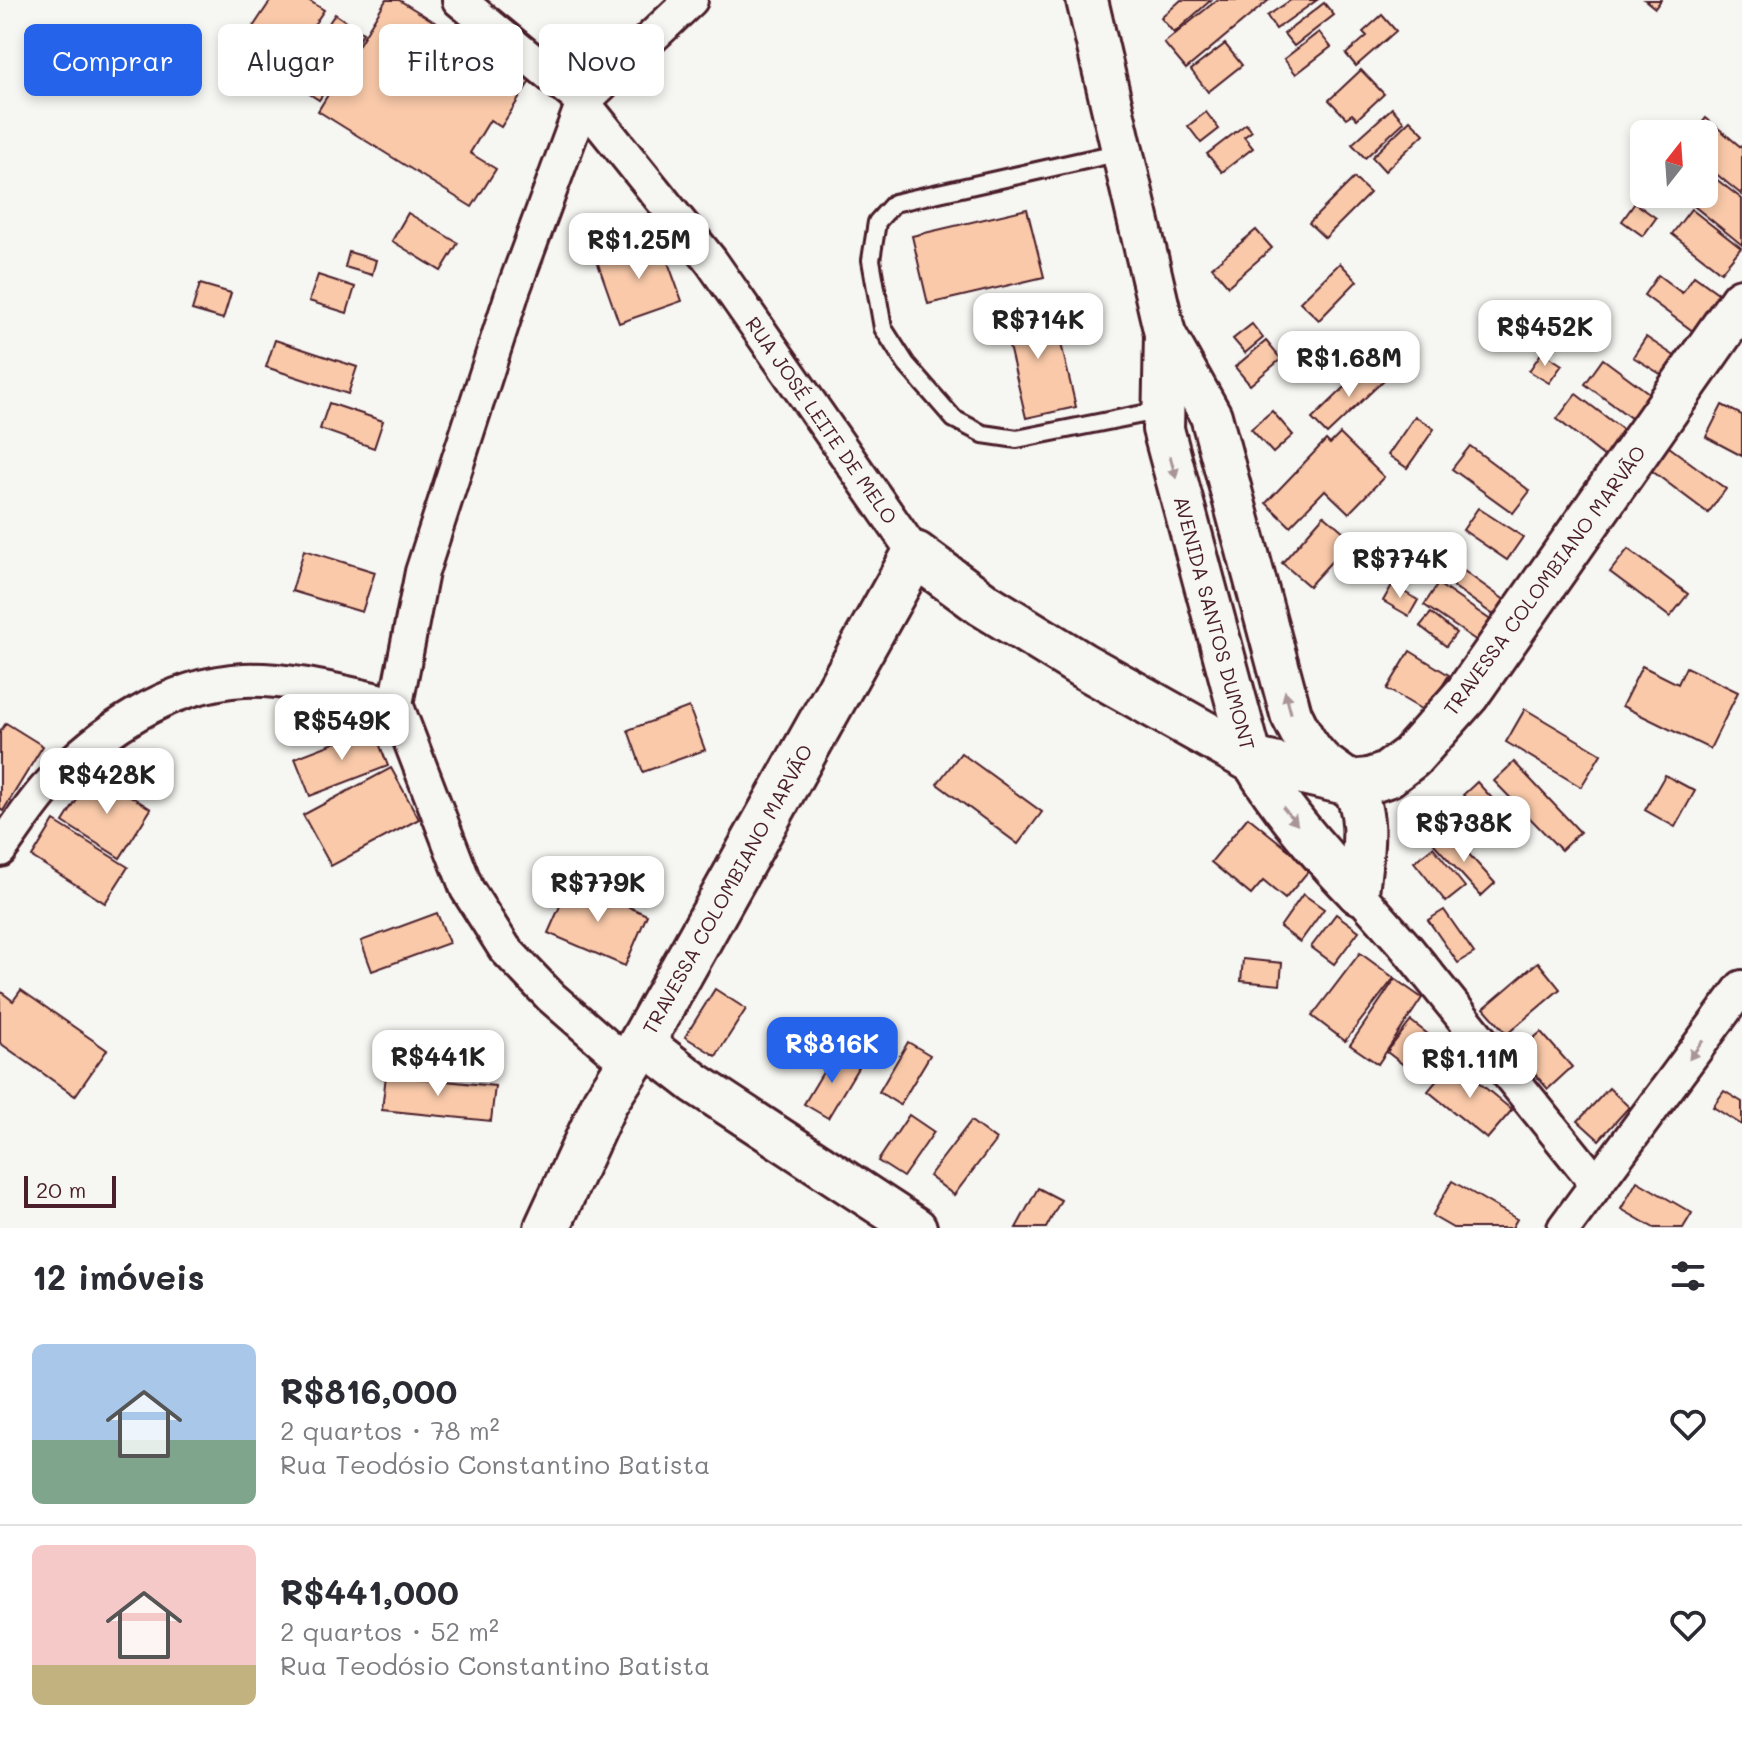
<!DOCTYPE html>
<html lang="pt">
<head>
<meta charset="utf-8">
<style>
	:root { --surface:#fff; --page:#f7f7f7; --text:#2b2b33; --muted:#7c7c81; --line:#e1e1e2; --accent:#2563eb }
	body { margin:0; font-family:Mali,sans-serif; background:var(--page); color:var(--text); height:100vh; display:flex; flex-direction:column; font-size:30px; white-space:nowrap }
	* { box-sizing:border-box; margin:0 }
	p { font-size:26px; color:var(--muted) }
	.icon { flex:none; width:44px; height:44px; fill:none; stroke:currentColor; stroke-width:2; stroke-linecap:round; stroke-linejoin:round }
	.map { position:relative; height:1228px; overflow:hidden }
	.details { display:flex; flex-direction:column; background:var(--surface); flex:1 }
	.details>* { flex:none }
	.top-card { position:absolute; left:24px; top:24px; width:800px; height:72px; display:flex; gap:16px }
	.needle { width:52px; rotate:17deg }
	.fabs { position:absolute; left:1630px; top:120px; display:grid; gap:16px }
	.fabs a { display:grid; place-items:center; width:88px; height:88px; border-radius:12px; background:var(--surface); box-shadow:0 4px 12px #0003; font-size:40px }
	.scale { position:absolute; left:24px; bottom:20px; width:92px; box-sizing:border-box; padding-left:8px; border:4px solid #4a1f2b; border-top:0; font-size:22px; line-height:28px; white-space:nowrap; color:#4a1f2b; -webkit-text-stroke:6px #f6f6f2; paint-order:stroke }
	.price { position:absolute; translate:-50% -68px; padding:0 18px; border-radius:16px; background:#fff; color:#222; font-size:26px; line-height:52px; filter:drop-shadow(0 2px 4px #0008) }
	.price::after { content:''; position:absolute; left:50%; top:48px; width:24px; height:18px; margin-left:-12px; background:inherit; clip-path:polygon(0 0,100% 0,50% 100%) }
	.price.selected { background:var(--accent); color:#fff }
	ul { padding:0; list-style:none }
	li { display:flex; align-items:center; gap:24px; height:200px; padding:0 32px }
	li+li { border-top:2px solid var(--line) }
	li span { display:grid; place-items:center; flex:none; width:224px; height:160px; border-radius:12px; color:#555 }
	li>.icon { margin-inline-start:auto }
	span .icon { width:96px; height:96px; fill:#fffc; stroke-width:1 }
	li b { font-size:34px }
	h2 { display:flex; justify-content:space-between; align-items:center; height:96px; padding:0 32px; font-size:34px }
	.chip { padding:0 28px; border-radius:12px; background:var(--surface); box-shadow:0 4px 12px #0003; font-size:28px; line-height:72px }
	.chip.selected { background:var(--accent); color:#fff }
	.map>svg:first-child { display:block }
	.building { fill:#f9c9a9; stroke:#4a1f2b; stroke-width:2 }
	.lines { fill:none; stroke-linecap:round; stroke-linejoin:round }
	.service-casing { stroke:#4a1f2b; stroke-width:22 }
	.minor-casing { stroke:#4a1f2b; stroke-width:38 }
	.tertiary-casing { stroke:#4a1f2b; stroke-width:46 }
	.secondary-casing { stroke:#4a1f2b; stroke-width:50 }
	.service { stroke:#f6f6f2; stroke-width:16 }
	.minor { stroke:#f6f6f2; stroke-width:32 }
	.tertiary { stroke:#f6f6f2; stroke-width:40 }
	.secondary { stroke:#f6f6f2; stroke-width:44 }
	.oneway { fill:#a99598 }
	.labels { text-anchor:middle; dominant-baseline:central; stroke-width:6; stroke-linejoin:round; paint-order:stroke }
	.street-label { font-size:20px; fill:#4a1f2b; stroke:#f6f6f2 }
</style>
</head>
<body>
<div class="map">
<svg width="1742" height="1228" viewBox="0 0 1742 1228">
	<rect width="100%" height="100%" fill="#f6f6f2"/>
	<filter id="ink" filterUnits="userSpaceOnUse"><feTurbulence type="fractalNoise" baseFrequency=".0125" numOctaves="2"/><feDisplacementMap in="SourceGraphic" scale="16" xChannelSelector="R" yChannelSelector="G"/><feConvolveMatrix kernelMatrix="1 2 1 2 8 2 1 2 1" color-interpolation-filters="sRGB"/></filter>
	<g filter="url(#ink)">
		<g class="building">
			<polygon points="271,0 308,0 324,10 280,75 239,48"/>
			<polygon points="386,0 399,0 530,81 501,127 490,120 470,153 496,169 472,207 318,111"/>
			<polygon points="1181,0 1211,0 1174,33 1161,18"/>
			<polygon points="1217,0 1269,0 1186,69 1164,43"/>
			<polygon points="1291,0 1317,0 1276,29 1267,16"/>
			<polygon points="1645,0 1661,0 1655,8"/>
			<polygon points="1324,3 1334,15 1294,46 1284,34"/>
			<polygon points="335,14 363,33 319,100 290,81"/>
			<polygon points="1382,15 1396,31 1356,66 1346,54 1367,36 1363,32"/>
			<polygon points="1319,32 1331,47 1296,74 1284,59"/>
			<polygon points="1225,44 1242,65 1208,92 1191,70"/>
			<polygon points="1361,70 1384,94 1357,119 1352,114 1346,118 1329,100"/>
			<polygon points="1392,108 1404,122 1365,158 1352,144"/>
			<polygon points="1206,112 1219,129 1201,143 1188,126"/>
			<polygon points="1706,118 1742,148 1742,195 1704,164 1704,134 1693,134"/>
			<polygon points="1410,120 1424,134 1385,171 1372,157"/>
			<polygon points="1246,124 1252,131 1244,137 1253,148 1222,172 1207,154"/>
			<polygon points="1354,178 1370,193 1325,238 1309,223"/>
			<polygon points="1716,179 1742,199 1742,245 1694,206"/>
			<polygon points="1635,203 1656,218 1643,236 1622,221"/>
			<polygon points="1027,209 1044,277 928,304 912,236"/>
			<polygon points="1691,209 1741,248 1721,272 1672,234"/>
			<polygon points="408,213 458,243 441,271 392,241"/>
			<polygon points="1256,230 1272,248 1228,286 1212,267"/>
			<polygon points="660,240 682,301 619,323 597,261"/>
			<polygon points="349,252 376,260 372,275 345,267"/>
			<polygon points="1340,263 1357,281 1319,320 1300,302"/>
			<polygon points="318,275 355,287 347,313 309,301"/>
			<polygon points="1658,275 1682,293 1694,276 1729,301 1701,337 1644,295"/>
			<polygon points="200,284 231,293 223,319 192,310"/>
			<polygon points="1030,301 1036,322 1055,318 1076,407 1026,418 1000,308"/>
			<polygon points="1252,324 1263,338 1245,353 1233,339"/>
			<polygon points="1646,337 1682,361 1670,380 1633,357"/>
			<polygon points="275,340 357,367 348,394 266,367"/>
			<polygon points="1266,341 1281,359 1250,385 1235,367"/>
			<polygon points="1542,352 1562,365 1549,383 1529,371"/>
			<polygon points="1603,359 1657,399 1639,424 1585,384"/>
			<polygon points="1370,363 1385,379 1327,434 1312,419"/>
			<polygon points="1576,394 1630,435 1610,461 1557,419"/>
			<polygon points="329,403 383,421 374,448 320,429"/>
			<polygon points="1722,405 1742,415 1742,456 1706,437"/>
			<polygon points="1272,411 1293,435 1273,453 1251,429"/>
			<polygon points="1415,416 1434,429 1407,468 1388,455"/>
			<polygon points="1340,434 1384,477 1349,513 1325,490 1290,526 1266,503 1326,440 1330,444"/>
			<polygon points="1665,444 1726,489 1708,513 1648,468"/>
			<polygon points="1470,446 1530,491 1513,513 1452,469"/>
			<polygon points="1478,508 1523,537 1507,560 1463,530"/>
			<polygon points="1324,515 1352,539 1309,586 1282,563"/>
			<polygon points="1628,549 1688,594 1670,617 1610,572"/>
			<polygon points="304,550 375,572 362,612 292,591"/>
			<polygon points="1464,571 1506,601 1495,616 1453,586"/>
			<polygon points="1438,584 1492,621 1477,641 1424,605"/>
			<polygon points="1392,585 1418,600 1409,616 1383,601"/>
			<polygon points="1431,613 1456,633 1446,646 1420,626"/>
			<polygon points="1410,651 1449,675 1426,712 1387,689"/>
			<polygon points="1642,666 1678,684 1686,667 1738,692 1710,749 1622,706"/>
			<polygon points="689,707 705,750 643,772 628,730"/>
			<polygon points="1525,709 1601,754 1581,787 1506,742"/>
			<polygon points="6,723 43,746 3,811 0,809 0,732"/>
			<polygon points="373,728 388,766 310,796 295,758"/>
			<polygon points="961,753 1042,812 1018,844 937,784"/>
			<polygon points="1514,762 1580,832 1561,850 1494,781"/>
			<polygon points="391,768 419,819 331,866 303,815"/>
			<polygon points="94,773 151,809 120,858 63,822"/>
			<polygon points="1665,775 1695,791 1675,827 1645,810"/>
			<polygon points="1477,782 1512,820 1498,833 1463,795"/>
			<polygon points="1248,817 1311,868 1285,899 1263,881 1251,895 1211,862"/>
			<polygon points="54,821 128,867 105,903 32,857"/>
			<polygon points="1448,831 1495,883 1481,896 1434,844"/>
			<polygon points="1433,847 1465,887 1446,902 1414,862"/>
			<polygon points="571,881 647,915 625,966 548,933"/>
			<polygon points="1303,894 1324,909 1300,942 1280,927"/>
			<polygon points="1444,910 1474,953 1458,963 1428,920"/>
			<polygon points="437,913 449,943 372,971 361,941"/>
			<polygon points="1336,914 1359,931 1334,964 1311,947"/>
			<polygon points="1360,953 1394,978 1345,1041 1312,1016"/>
			<polygon points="1243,959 1282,963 1280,985 1241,981"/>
			<polygon points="1538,962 1560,989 1507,1034 1484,1008"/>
			<polygon points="1395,979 1422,998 1378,1064 1350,1045"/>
			<polygon points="715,989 746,1009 716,1056 685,1037"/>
			<polygon points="21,990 107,1050 75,1096 0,1043 0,991 13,1001"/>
			<polygon points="1411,1021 1442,1045 1418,1076 1387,1052"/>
			<polygon points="1541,1032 1572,1067 1548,1089 1516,1053"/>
			<polygon points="908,1042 930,1055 900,1105 879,1092"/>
			<polygon points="835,1052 859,1066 828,1118 804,1104"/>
			<polygon points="1453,1061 1512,1110 1487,1139 1428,1091"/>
			<polygon points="386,1075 495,1086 491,1121 382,1110"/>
			<polygon points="1609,1088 1629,1107 1599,1140 1578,1121"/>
			<polygon points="1724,1091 1742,1102 1742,1125 1713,1107"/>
			<polygon points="909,1115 934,1132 903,1177 878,1161"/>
			<polygon points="971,1121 996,1140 954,1195 929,1176"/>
			<polygon points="1452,1181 1517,1219 1512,1228 1453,1228 1432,1216"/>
			<polygon points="1637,1181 1692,1213 1683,1228 1654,1228 1621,1209"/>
			<polygon points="1038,1188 1061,1200 1046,1228 1016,1228"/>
		</g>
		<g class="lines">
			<defs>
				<polyline id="service" points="1121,152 894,203 877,222 871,260 883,328 906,364 954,419 983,434 1017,439 1163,410"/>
				<g id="minor">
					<polyline points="459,0 583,102 711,261 915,554"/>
					<path d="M0 850C16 829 30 805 48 786 99 732 168 684 244 680 292 678 349 694 396 704"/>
					<polyline points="1358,893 1405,946 1597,1184"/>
					<polyline points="629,1065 551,997 505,949 467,889 396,704 422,572 514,288 583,102 691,0"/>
					<polyline points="1564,1228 1742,987"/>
				</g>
				<g id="tertiary">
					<path d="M1087 0 1165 334 1163 429 1252 760C1280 809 1319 853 1358 893"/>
					<path d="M1165 334 1211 416 1291 714C1300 732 1307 747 1321 761 1330 769 1343 775 1350 784 1372 813 1361 860 1358 893"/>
					<polyline points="642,1042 695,1083 916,1228"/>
				</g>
				<polyline id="secondary" points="547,1228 605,1102 629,1065 915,554 983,604 1082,665 1252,760 1350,783 1369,781 1387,775 1411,757 1467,694 1742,301"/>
			</defs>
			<use href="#service" class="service-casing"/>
			<use href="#minor" class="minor-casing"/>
			<use href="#tertiary" class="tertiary-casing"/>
			<use href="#secondary" class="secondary-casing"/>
			<use href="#service" class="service"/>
			<use href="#minor" class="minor"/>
			<use href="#tertiary" class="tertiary"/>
			<use href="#secondary" class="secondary"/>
		</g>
		<defs><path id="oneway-solid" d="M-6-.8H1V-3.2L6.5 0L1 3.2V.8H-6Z" transform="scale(2)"/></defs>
		<g class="oneway">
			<use href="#oneway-solid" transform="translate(1173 467) rotate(75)"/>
			<use href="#oneway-solid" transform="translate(1288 702) rotate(-105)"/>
			<use href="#oneway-solid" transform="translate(1290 816) rotate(50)"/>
			<use href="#oneway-solid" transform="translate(1696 1050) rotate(126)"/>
		</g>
	</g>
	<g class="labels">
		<g class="street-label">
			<text transform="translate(822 420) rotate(55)">RUA JOSÉ LEITE DE MELO</text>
			<text transform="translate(1544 580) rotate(-54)">TRAVESSA COLOMBIANO MARVÃO</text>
			<text transform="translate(1215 623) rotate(75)">AVENIDA SANTOS DUMONT</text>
			<text transform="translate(727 889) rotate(-61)">TRAVESSA COLOMBIANO MARVÃO</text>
		</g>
	</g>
</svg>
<div class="fabs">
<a><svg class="needle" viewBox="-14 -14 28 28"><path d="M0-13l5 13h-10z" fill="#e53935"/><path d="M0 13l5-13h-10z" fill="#7c7c81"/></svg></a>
</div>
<div class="scale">20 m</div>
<b class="price" style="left:639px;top:281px">R$1.25M</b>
<b class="price" style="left:1038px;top:361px">R$714K</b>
<b class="price" style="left:1545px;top:368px">R$452K</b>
<b class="price" style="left:1349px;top:399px">R$1.68M</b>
<b class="price" style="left:1400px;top:600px">R$774K</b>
<b class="price" style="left:342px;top:762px">R$549K</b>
<b class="price" style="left:107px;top:816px">R$428K</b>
<b class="price" style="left:1464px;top:864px">R$738K</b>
<b class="price" style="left:598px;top:924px">R$779K</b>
<b class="price selected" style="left:832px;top:1085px">R$816K</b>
<b class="price" style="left:438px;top:1098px">R$441K</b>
<b class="price" style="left:1470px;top:1100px">R$1.11M</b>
<div class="top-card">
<a class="chip selected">Comprar</a>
<a class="chip">Alugar</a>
<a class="chip">Filtros</a>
<a class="chip">Novo</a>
</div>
</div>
<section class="details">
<h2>12 imóveis<svg class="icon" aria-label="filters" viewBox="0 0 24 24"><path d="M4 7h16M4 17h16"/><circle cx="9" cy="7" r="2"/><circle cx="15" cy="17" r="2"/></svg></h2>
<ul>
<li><span style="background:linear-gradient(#a9c7e8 60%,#7fa58c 0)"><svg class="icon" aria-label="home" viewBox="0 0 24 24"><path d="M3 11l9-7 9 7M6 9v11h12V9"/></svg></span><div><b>R$816,000</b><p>2 quartos · 78 m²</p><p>Rua Teodósio Constantino Batista</p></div><svg class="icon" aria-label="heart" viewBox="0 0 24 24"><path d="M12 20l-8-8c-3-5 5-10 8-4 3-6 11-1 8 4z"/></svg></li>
<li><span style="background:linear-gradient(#f6c9c9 75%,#c2b280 0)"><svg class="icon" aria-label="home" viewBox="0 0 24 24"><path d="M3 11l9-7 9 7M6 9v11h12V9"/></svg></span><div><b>R$441,000</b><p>2 quartos · 52 m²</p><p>Rua Teodósio Constantino Batista</p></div><svg class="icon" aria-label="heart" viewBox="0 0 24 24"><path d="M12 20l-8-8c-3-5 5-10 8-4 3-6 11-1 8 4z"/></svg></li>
</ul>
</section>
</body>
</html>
